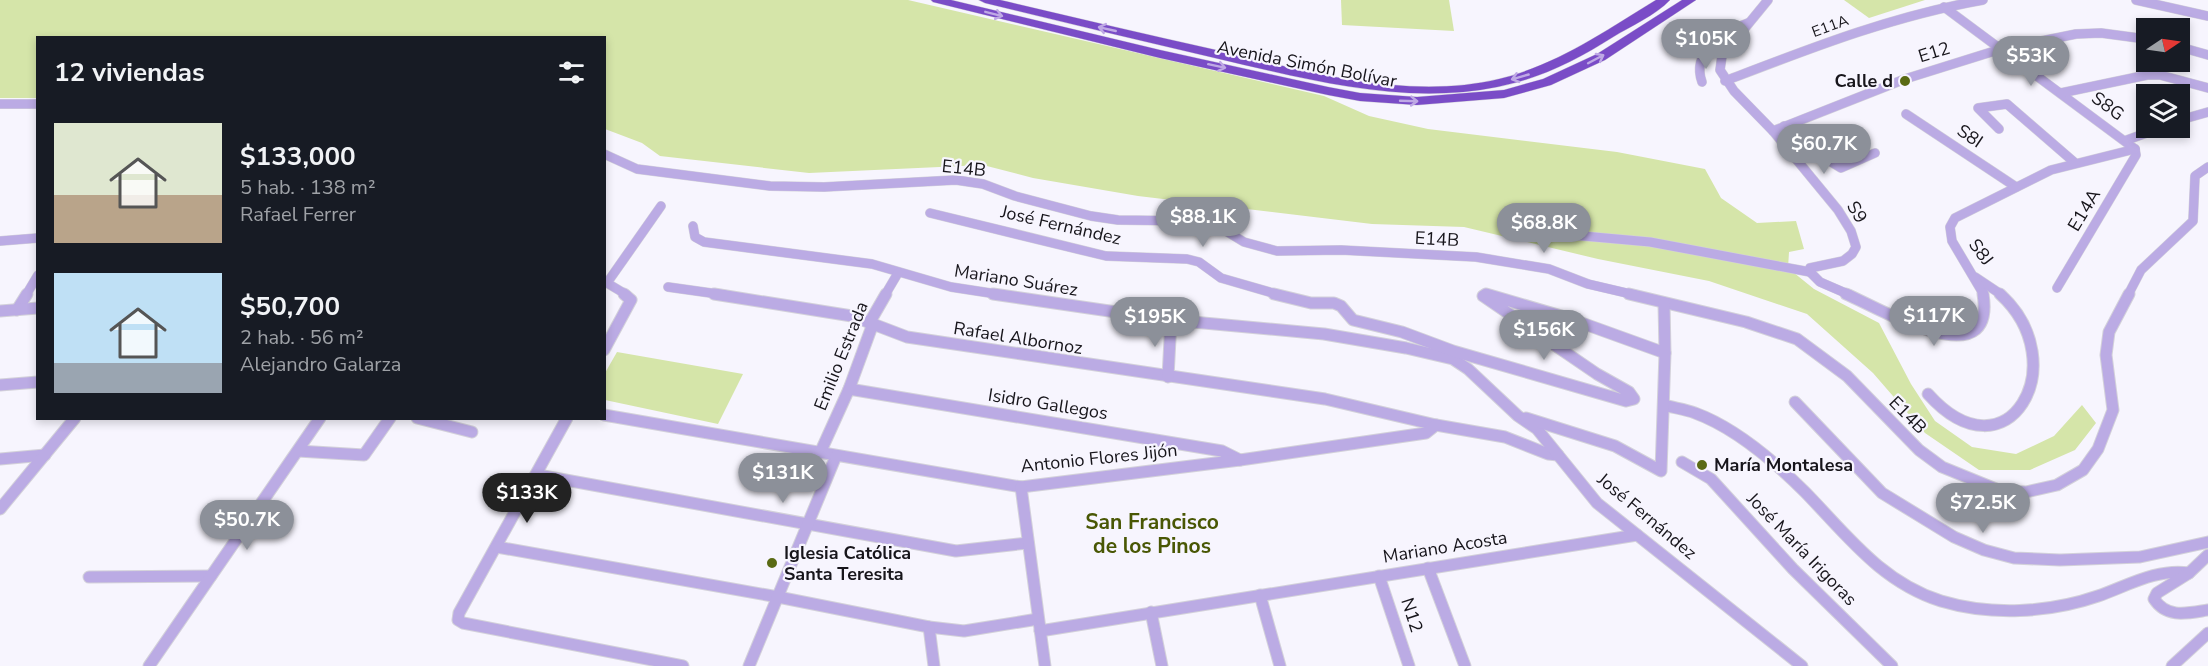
<!DOCTYPE html>
<html lang="es">
<head>
<meta charset="utf-8">
<style>
	:root { --surface:#171b24; --page:#20242c; --text:#f1f3f6; --muted:#9ea1a6; --accent:#8c9099 }
	body { margin:0; font-family:"Nunito Sans",sans-serif; background:var(--page); color:var(--text); height:100vh; display:flex; flex-direction:column; font-size:22px; white-space:nowrap }
	* { box-sizing:border-box; margin:0 }
	p { font-size:20px; color:var(--muted) }
	.icon { flex:none; width:33px; height:33px; fill:none; stroke:currentColor; stroke-width:2; stroke-linecap:round; stroke-linejoin:round }
	.map { position:relative; flex:1; overflow:hidden }
	.panel { position:absolute; left:36px; top:36px; width:570px; height:384px; display:flex; flex-direction:column; background:var(--surface); border-radius:0px; box-shadow:0 3px 9px #0003 }
	.panel>* { flex:none }
	.needle { width:39px; rotate:77deg }
	.buttons { position:absolute; left:2136px; top:18px; display:grid; gap:12px }
	.buttons a { display:grid; place-items:center; width:54px; height:54px; border-radius:0px; background:var(--surface); box-shadow:0 3px 9px #0003; font-size:30px }
	.price { position:absolute; translate:-50% -51px; padding:0 14px; border-radius:21px; background:var(--accent); color:#fff; font-size:20px; line-height:39px; filter:drop-shadow(0 2px 3px #0008) }
	.price::after { content:''; position:absolute; left:50%; top:36px; width:18px; height:14px; margin-left:-9px; background:inherit; clip-path:polygon(0 0,100% 0,50% 100%) }
	.price.active { background:#222; color:#fff }
	ul { padding:0; list-style:none }
	li { display:flex; align-items:center; gap:18px; height:150px; padding:0 18px }
	li span { display:grid; place-items:center; flex:none; width:168px; height:120px; border-radius:0px; color:#555 }
	li>.icon { margin-inline-start:auto }
	span .icon { width:72px; height:72px; fill:#fffc; stroke-width:1 }
	li b { font-size:26px }
	h2 { display:flex; justify-content:space-between; align-items:center; height:72px; padding:0 18px; font-size:26px }
	.map>svg:first-child { display:block }
	.green { fill:#d5e5a9 }
	.lines { fill:none; stroke-linecap:round; stroke-linejoin:round }
	.minor-far1-casing { stroke:#d3d1da; stroke-width:10 }
	.minor-casing { stroke:#d3d1da; stroke-width:13 }
	.highway-casing { stroke:#d3d1da; stroke-width:1 }
	.minor-far1 { stroke:#bbabe4; stroke-width:9 }
	.minor { stroke:#bbabe4; stroke-width:11 }
	.highway { fill:#7a4cc7; fill-rule:evenodd }
	.oneway { stroke:#bfa9e5 }
	.poi-dot { fill:#5a6a14; stroke:#f7f5fe; stroke-width:2 }
	.labels { text-anchor:middle; dominant-baseline:central; stroke-width:4.5; stroke-linejoin:round; paint-order:stroke }
	.far-street-label { font-size:15px; fill:#17151b; stroke:#f7f5fe }
	.street-label { font-size:18px; fill:#17151b; stroke:#f7f5fe }
	.poi-label { font-size:18px; font-weight:bold; fill:#17151b; stroke:#f7f5fe; text-anchor:start }
	.quarter-label { font-size:21px; font-weight:bold; fill:#495704; stroke:#f7f5fe }
</style>
</head>
<body>
<div class="map">
<svg width="2208" height="666" viewBox="0 0 2208 666">
	<rect width="100%" height="100%" fill="#f7f5fe"/>
	<g class="green">
		<polygon points="0,0 908,0 1324,96 1369,116 1428,129 1617,152 1705,169 1721,198 1757,223 1796,221 1804,249 1789,252 1788,268 1814,289 1879,323 1911,384 1935,421 1972,447 2016,454 2054,436 2082,405 2096,423 2075,450 2030,470 1979,470 1925,433 1873,373 1807,314 1709,281 1598,259 1464,227 1372,224 1138,196 1033,178 983,165 809,173 660,156 642,143 605,129 604,38 38,38 37,98 0,98"/>
		<polygon points="1341,0 1449,0 1454,31 1342,25"/>
		<polygon points="1844,0 1925,0 1869,18"/>
		<polygon points="617,352 743,374 718,424 605,400 605,373"/>
	</g>
	<g class="lines">
		<defs>
			<g id="minor-far1">
				<polyline points="1768,0 1722,56 1720,70 1734,91 1773,131 1838,210 1851,231 1856,247 1852,254 1843,261 1810,268 1810,272 1820,282 1850,295"/>
				<polyline points="2136,0 2208,16"/>
				<polyline points="1944,7 2135,149"/>
				<polyline points="2180,47 2208,55"/>
				<path d="M1725 81C1811 48 1892 16 1983 0"/>
				<path d="M1702 82C1691 52 1723 32 1748 23"/>
				<polyline points="2061,93 2147,75 2160,75 2208,88"/>
				<polyline points="0,104 38,104"/>
				<polyline points="1906,114 2016,187"/>
				<polyline points="2180,120 2208,112"/>
				<polyline points="1784,126 1810,149 1841,168 1875,153"/>
				<polyline points="1999,129 1978,108 2007,104 2074,162"/>
				<polyline points="1773,131 1905,79 2001,49 2076,34 2101,33 2146,39"/>
				<polyline points="2127,140 2160,128"/>
				<polyline points="604,154 637,169 770,186 824,187 956,180 983,184 1015,196 1091,216 1118,220 1193,221 1221,228 1244,242 1277,251 1341,250 1476,257 1549,269 1588,284 1635,295"/>
				<polyline points="930,213 1106,256 1187,259 1199,262 1221,278 1280,295"/>
				<polyline points="693,226 695,237 704,242 872,264 951,287 1003,295"/>
				<polyline points="1561,234 1650,242 1810,272"/>
				<polyline points="0,241 38,238"/>
				<polyline points="1975,277 2002,295"/>
				<polyline points="668,287 725,295"/>
				<polyline points="2057,288 2136,155 2135,149"/>
				<polyline points="26,295 38,275"/>
				<polyline points="627,295 607,283 661,206"/>
				<polyline points="885,295 898,273"/>
				<polyline points="1484,295 1490,295"/>
				<polyline points="1984,295 1952,241 1950,227 1955,218 2051,170 2135,149"/>
				<polyline points="2128,295 2141,270 2193,221 2195,176 2208,167"/>
			</g>
			<g id="minor">
				<polyline points="714,294 852,316 907,337 1325,399 1436,425 1505,437 1548,454 1558,455"/>
				<polyline points="993,294 1171,320 1324,334 1406,348 1453,359 1468,369 1518,416 1537,429 1597,503 1802,666"/>
				<polyline points="1274,294 1311,303 1334,303 1341,306 1353,320 1402,332 1453,351 1626,401 1634,399 1629,392 1597,374 1483,296 1486,294 1568,318 1665,353"/>
				<polyline points="1629,294 1746,322 1797,339 1847,376 1919,450 1942,467 2001,491 2026,492 2057,485 2083,470 2098,449 2113,410 2106,355 2109,332 2129,294"/>
				<path d="M1846 294C1879 308 1997 379 1983 294"/>
				<polyline points="17,310 27,294"/>
				<polyline points="0,311 38,308"/>
				<polyline points="604,350 631,300 624,294"/>
				<polyline points="1168,377 1171,320"/>
				<polyline points="0,385 38,382"/>
				<polyline points="849,389 1222,451 1240,460"/>
				<path d="M1928 394C2008 483 2076 363 2000 294"/>
				<polyline points="1795,402 1882,493 1954,537 1984,550 2014,558 2060,560 2140,557 2208,542"/>
				<path d="M1664 405C1674 408 1685 409 1695 413 1736 428 1774 461 1805 492 1847 535 1881 582 1941 601 1991 616 2049 613 2098 596 2127 586 2157 568 2189 573"/>
				<polyline points="604,415 1021,487 1240,460 1426,433 1436,425"/>
				<polyline points="417,418 472,432"/>
				<polyline points="567,418 459,613 458,620 463,623 683,666"/>
				<polyline points="1526,418 1615,446 1661,471 1665,353 1664,303"/>
				<polyline points="298,451 364,455 390,418"/>
				<polyline points="820,453 849,389 871,329 871,320 886,294"/>
				<polyline points="0,459 45,455"/>
				<polyline points="1682,462 1711,479 1793,569 1892,666"/>
				<polyline points="538,475 956,551 1028,543"/>
				<polyline points="1021,487 1045,666"/>
				<polyline points="0,509 75,418"/>
				<polyline points="497,547 778,597 929,627 964,631 1038,619"/>
				<path d="M2208 555 2189 573 2157 593 2154 599C2167 619 2188 613 2208 610"/>
				<polyline points="1428,568 1465,666"/>
				<polyline points="1379,576 1409,666"/>
				<polyline points="89,577 211,576"/>
				<polyline points="1260,595 1280,666"/>
				<polyline points="1151,612 1162,666"/>
				<polyline points="929,627 934,666"/>
				<polyline points="1040,631 1637,535"/>
				<polyline points="149,666 320,418"/>
				<polyline points="749,666 836,456"/>
				<polyline points="2172,666 2208,633"/>
			</g>
			<g id="highway">
				<polygon points="931,0 951,0 1160,50 1328,87 1360,93 1417,97 1504,90 1543,79 1597,54 1682,0 1696,0 1605,60 1551,85 1504,98 1417,105 1360,101 1328,95 1160,58 933,2"/>
				<path d="M979 0H1000C1072 17 1144 34 1216 50 1306 71 1407 101 1499 79 1557 65 1605 31 1656 0H1670C1656 15 1631 26 1613 37 1577 60 1539 79 1497 87 1403 106 1306 79 1215 58 1138 40 1062 22 985 3Z"/>
			</g>
		</defs>
		<use href="#minor-far1" class="minor-far1-casing"/>
		<use href="#minor" class="minor-casing"/>
		<use href="#highway" class="highway-casing"/>
		<use href="#minor-far1" class="minor-far1"/>
		<use href="#minor" class="minor"/>
		<use href="#highway" class="highway"/>
	</g>
	<defs><path id="oneway-shaft" d="M-6 0H5M1.5-3L5.5 0L1.5 3" fill="none" stroke-width="1.6" stroke-linecap="round" stroke-linejoin="round" transform="scale(1.5)"/></defs>
	<g class="oneway">
		<use href="#oneway-shaft" transform="translate(994 14) rotate(14)"/>
		<use href="#oneway-shaft" transform="translate(1107 29) rotate(-167)"/>
		<use href="#oneway-shaft" transform="translate(1596 59) rotate(-28)"/>
		<use href="#oneway-shaft" transform="translate(1217 66) rotate(12)"/>
		<use href="#oneway-shaft" transform="translate(1520 77) rotate(164)"/>
		<use href="#oneway-shaft" transform="translate(1409 101) rotate(2)"/>
	</g>
	<g class="poi-dot">
		<circle cx="1905" cy="81" r="6"/>
		<circle cx="1702" cy="465" r="6"/>
		<circle cx="772" cy="563" r="6"/>
	</g>
	<g class="labels">
		<g class="far-street-label">
			<text transform="translate(1830 26) rotate(-20)">E11A</text>
		</g>
		<g class="street-label">
			<text transform="translate(1934 52) rotate(-17)">E12</text>
			<text transform="translate(1307 64) rotate(11)">Avenida Simón Bolívar</text>
			<text transform="translate(2108 106) rotate(36)">S8G</text>
			<text transform="translate(1970 136) rotate(34)">S8I</text>
			<text transform="translate(964 168) rotate(6)">E14B</text>
			<text transform="translate(2084 210) rotate(-59)">E14A</text>
			<text transform="translate(1857 212) rotate(59)">S9</text>
			<text transform="translate(1061 225) rotate(13)">José Fernández</text>
			<text transform="translate(1437 239) rotate(3)">E14B</text>
			<text transform="translate(1981 252) rotate(53)">S8J</text>
			<text transform="translate(1016 280) rotate(9)">Mariano Suárez</text>
			<text transform="translate(1018 338) rotate(9)">Rafael Albornoz</text>
			<text transform="translate(841 356) rotate(-68)">Emilio Estrada</text>
			<text transform="translate(1048 404) rotate(9)">Isidro Gallegos</text>
			<text transform="translate(1908 415) rotate(45)">E14B</text>
			<text transform="translate(1099 458) rotate(-6)">Antonio Flores Jijón</text>
			<text transform="translate(1647 516) rotate(40)">José Fernández</text>
			<text transform="translate(1445 547) rotate(-9)">Mariano Acosta</text>
			<text transform="translate(1802 549) rotate(46)">José María Irigoras</text>
			<text transform="translate(1412 615) rotate(72)">N12</text>
		</g>
		<g class="poi-label">
			<text x="1893" y="81" text-anchor="end">Calle d</text>
			<text x="1714" y="465">María Montalesa</text>
			<text x="784" y="553">Iglesia Católica<tspan x="784" dy="21">Santa Teresita</tspan></text>
		</g>
		<g class="quarter-label">
			<text x="1152" y="522">San Francisco<tspan x="1152" dy="24">de los Pinos</tspan></text>
		</g>
	</g>
</svg>
<div class="buttons">
<a><svg class="needle" viewBox="-14 -14 28 28"><path d="M0-13l5 13h-10z" fill="#e53935"/><path d="M0 13l5-13h-10z" fill="#9ea1a6"/></svg></a>
<a><svg class="icon" aria-label="layers" viewBox="0 0 24 24"><path d="M12 4l9 5-9 5-9-5zM3 14l9 5 9-5"/></svg></a>
</div>
<b class="price" style="left:1706px;top:70px">$105K</b>
<b class="price" style="left:2031px;top:87px">$53K</b>
<b class="price" style="left:1824px;top:175px">$60.7K</b>
<b class="price" style="left:1203px;top:248px">$88.1K</b>
<b class="price" style="left:1544px;top:254px">$68.8K</b>
<b class="price" style="left:1934px;top:347px">$117K</b>
<b class="price" style="left:1155px;top:348px">$195K</b>
<b class="price" style="left:1544px;top:361px">$156K</b>
<b class="price" style="left:783px;top:504px">$131K</b>
<b class="price active" style="left:527px;top:524px">$133K</b>
<b class="price" style="left:1983px;top:534px">$72.5K</b>
<b class="price" style="left:247px;top:551px">$50.7K</b>
<section class="panel">
<h2>12 viviendas<svg class="icon" aria-label="filters" viewBox="0 0 24 24"><path d="M4 7h16M4 17h16"/><circle cx="9" cy="7" r="2"/><circle cx="15" cy="17" r="2"/></svg></h2>
<ul>
<li><span style="background:linear-gradient(#dfe7d0 60%,#b9a48a 0)"><svg class="icon" aria-label="home" viewBox="0 0 24 24"><path d="M3 11l9-7 9 7M6 9v11h12V9"/></svg></span><div><b>$133,000</b><p>5 hab. · 138 m²</p><p>Rafael Ferrer</p></div></li>
<li><span style="background:linear-gradient(#bfe0f5 75%,#9aa5b1 0)"><svg class="icon" aria-label="home" viewBox="0 0 24 24"><path d="M3 11l9-7 9 7M6 9v11h12V9"/></svg></span><div><b>$50,700</b><p>2 hab. · 56 m²</p><p>Alejandro Galarza</p></div></li>
</ul>
</section>
</div>
</body>
</html>
